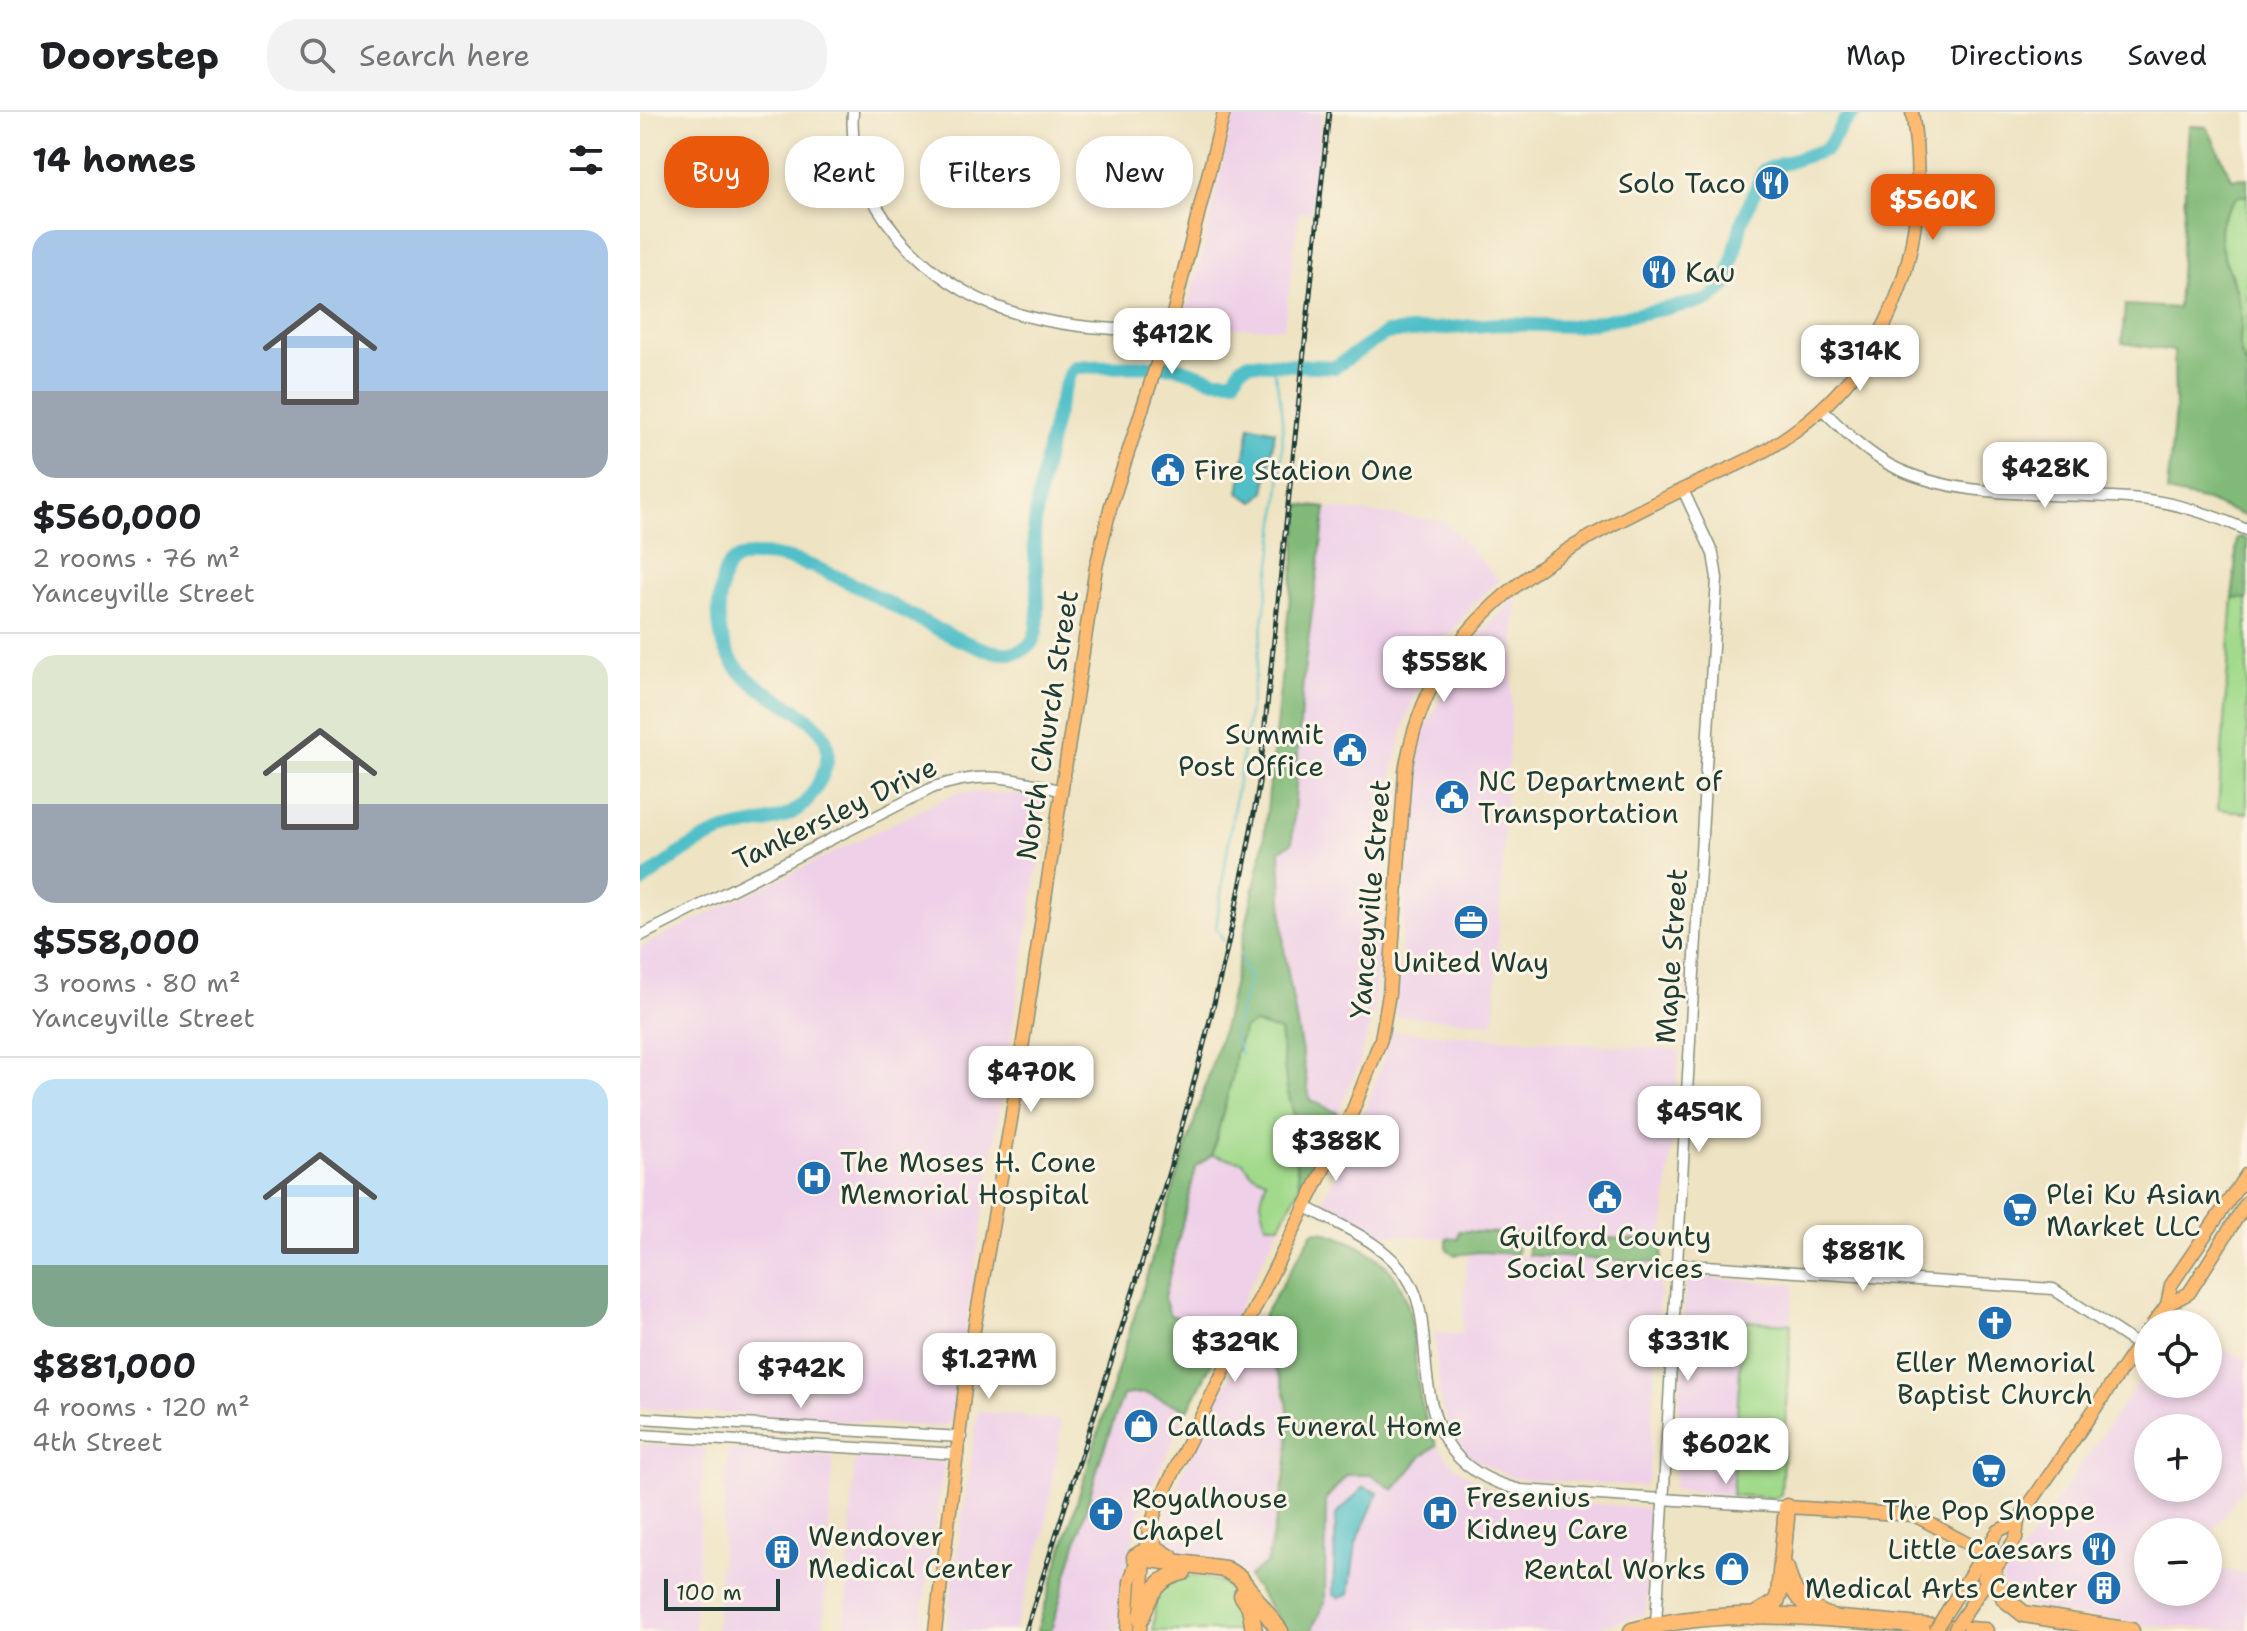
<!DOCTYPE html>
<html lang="en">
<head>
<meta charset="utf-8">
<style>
	:root { --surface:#fff; --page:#f2f2f2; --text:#202124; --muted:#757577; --line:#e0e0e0; --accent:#ea580c }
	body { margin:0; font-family:"Shantell Sans",sans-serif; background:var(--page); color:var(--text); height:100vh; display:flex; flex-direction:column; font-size:30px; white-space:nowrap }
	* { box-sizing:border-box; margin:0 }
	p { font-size:26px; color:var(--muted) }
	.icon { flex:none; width:44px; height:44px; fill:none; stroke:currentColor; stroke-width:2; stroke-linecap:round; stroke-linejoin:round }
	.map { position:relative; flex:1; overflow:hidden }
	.side { display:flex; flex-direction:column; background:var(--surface); width:640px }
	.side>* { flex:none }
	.banner { position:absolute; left:24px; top:24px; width:760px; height:72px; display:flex; gap:16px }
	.fabs { position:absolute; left:1494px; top:1198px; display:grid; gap:16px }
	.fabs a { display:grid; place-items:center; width:88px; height:88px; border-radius:50%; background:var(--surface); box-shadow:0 4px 12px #0003; font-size:40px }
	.scale { position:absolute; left:24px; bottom:20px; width:116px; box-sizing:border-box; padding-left:8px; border:4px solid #1f3d34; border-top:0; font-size:22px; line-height:28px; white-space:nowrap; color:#1f3d34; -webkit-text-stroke:6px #fcf5e5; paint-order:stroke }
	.price { position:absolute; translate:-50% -68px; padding:0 18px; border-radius:16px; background:#fff; color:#222; font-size:26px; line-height:52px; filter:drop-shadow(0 2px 4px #0008) }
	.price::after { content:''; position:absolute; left:50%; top:48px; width:24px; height:18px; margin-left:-12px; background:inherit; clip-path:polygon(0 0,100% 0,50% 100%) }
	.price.selected { background:var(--accent); color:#fff }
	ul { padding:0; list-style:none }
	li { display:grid; align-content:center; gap:16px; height:424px; padding:0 32px }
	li+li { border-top:2px solid var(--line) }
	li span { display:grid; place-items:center; height:248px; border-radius:24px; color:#555 }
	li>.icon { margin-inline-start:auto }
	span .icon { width:144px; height:144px; fill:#fffc; stroke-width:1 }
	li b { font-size:34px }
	h2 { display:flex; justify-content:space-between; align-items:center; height:96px; padding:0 32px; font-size:34px }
	.tag { padding:0 28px; border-radius:32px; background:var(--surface); box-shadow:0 4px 12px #0003; font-size:28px; line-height:72px }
	.tag.selected { background:var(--accent); color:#fff }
	header { display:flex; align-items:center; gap:48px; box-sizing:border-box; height:112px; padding:0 40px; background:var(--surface); border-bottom:2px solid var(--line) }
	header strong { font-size:38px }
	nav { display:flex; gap:44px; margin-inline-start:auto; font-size:28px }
	.search { width:560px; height:72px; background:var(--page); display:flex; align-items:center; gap:20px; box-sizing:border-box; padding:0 28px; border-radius:32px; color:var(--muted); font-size:30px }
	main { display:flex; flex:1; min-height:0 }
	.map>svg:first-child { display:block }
	.built { fill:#eed0e8; fill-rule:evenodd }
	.green { fill:#a2da8c; stroke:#608c60; stroke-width:2 }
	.forest { fill:#81ba78; stroke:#507c56; stroke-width:2 }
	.water { fill:#51bfc8; stroke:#387e7e; stroke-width:2 }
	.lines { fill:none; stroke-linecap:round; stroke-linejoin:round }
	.stream { stroke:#51bfc8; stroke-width:2 }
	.river { stroke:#51bfc8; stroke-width:14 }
	.minor-casing { stroke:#86907b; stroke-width:13 }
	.major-casing { stroke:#86907b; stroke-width:15 }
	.highway-casing { stroke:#86907b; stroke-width:19 }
	.minor { stroke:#fff; stroke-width:10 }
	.major { stroke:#ffbb71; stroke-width:12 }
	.highway { stroke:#ffbb71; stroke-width:16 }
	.rail-casing { stroke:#1f3d34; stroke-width:5 }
	.rail { stroke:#fcf5e5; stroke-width:2; stroke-dasharray:6; stroke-linecap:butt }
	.major-bridge-casing { stroke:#86907b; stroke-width:15; stroke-linecap:butt }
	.major-bridge { stroke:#ffbb71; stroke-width:12 }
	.labels { text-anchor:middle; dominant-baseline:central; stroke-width:6; stroke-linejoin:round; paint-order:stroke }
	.poi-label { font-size:28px; fill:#1f3d34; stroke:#fcf5e5; text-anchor:start }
	.street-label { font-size:28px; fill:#1f3d34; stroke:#fcf5e5 }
</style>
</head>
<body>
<header>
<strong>Doorstep</strong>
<div class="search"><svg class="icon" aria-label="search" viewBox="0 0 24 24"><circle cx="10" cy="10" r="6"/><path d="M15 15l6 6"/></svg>Search here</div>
<nav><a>Map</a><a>Directions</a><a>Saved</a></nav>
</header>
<main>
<section class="side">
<h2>14 homes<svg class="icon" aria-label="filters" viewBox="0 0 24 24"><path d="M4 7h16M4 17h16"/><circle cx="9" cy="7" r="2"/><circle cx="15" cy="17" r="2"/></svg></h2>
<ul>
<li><span style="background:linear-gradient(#a9c7e8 65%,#9aa5b1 0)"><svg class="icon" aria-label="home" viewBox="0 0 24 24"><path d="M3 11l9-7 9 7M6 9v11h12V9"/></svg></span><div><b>$560,000</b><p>2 rooms · 76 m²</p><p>Yanceyville Street</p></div></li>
<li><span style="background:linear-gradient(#dfe7d0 60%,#9aa5b1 0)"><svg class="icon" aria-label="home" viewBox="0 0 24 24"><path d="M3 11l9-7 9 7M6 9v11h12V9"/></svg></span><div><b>$558,000</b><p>3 rooms · 80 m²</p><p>Yanceyville Street</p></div></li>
<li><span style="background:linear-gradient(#bfe0f5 75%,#7fa58c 0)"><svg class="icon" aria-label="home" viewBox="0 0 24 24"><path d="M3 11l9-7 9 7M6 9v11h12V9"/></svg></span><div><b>$881,000</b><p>4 rooms · 120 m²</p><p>4th Street</p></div></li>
</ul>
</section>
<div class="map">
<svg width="1607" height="1519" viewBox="0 0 1607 1519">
	<rect width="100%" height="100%" fill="#fcf5e5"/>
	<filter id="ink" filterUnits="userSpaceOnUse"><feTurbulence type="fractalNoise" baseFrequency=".0125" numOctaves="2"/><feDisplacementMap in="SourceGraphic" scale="16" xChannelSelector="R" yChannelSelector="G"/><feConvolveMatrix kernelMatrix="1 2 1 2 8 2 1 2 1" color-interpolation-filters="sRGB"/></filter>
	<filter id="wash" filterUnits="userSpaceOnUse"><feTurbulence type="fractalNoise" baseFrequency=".006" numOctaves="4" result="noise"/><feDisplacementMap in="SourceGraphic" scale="32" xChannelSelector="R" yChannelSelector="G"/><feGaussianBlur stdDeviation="1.8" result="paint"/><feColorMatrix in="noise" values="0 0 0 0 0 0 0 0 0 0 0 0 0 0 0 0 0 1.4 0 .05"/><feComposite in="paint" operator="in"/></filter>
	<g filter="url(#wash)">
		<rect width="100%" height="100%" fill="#eee3c2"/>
		<g class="built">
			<polygon points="594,0 682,0 671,100 659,100 644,216 541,216 560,153"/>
			<polygon points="686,396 804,409 859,468 835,490 804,530 776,580 764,615 753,658 734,898 719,952 698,1001 670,988 661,949 644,837 640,738 652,731 663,568"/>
			<polygon points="877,483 854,911 756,904 774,669 785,619 821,545"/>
			<polygon points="318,680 382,682 400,688 404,715 311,1310 303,1315 0,1296 0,835"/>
			<polygon points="752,919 1040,938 1023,1129 820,1119 818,1127 737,1122 686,1094 683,1088 727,997"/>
			<polygon points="572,1043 603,1050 611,1061 626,1068 621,1089 626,1112 640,1113 586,1222 530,1203 524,1186 556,1055"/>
			<polygon points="839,1140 1021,1151 1009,1365 1003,1374 873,1366 835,1348 816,1329 801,1293 794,1221 822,1222 827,1144"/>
			<polygon points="1046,1165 1154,1172 1151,1212 1103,1210 1092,1383 1034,1377"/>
			<path d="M1568 1227 1607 1249V1370L1568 1426V1420H1508V1480H1568V1454L1607 1462V1519L1507 1513 1392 1497 1375 1489 1362 1468 1508 1256V1272H1568ZM1508 1316H1568V1376H1508Z"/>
			<polygon points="605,1235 626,1244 640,1268 651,1315 626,1451 608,1465 593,1453 576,1446 532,1442 520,1432 539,1367"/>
			<polygon points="505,1281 548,1298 497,1407 484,1462 479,1519 411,1519 460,1348 483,1283"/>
			<polygon points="338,1299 422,1309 404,1423 374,1519 306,1519"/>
			<polygon points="0,1332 65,1336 54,1519 0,1519"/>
			<polygon points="797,1333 816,1356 856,1381 874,1386 1006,1396 1012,1403 1006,1497 1001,1504 943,1519 671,1519 685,1490 686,1387 707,1363 731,1363 754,1378 781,1345"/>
			<polygon points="88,1337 193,1344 183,1519 76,1519"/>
			<polygon points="215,1345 304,1351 280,1519 204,1519"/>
		</g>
		<g class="green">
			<path d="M1598 84H1607V254C1596 240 1599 202 1597 182 1594 161 1580 145 1580 123 1580 106 1588 96 1598 84Z"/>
			<polygon points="1602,425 1607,428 1607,701 1578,697 1597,426"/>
			<polygon points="613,911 640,919 647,977 658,1017 653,1035 660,1074 640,1113 626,1113 621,1089 626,1068 611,1061 603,1050 572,1043 593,961 595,942 604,917"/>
			<polygon points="1103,1209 1151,1212 1141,1382 1137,1386 1092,1383"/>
			<path d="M550 1464C590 1468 601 1479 607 1519H513L516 1481 537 1465Z"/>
		</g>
		<g class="forest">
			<path d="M1549 14 1567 15 1592 67 1607 66V84H1598C1588 96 1579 106 1580 123 1581 151 1598 173 1601 200 1604 220 1594 238 1607 254V405L1567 389 1527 380 1535 299 1534 239 1482 231 1485 193 1538 196Z"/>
			<polygon points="660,393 686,396 663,568 652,731 640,738 644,837 670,988 698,1001 660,1074 653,1035 658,1017 647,977 640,919 614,911 604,917 595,941 593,961 572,1043 556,1055 524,1186 530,1203 586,1222 548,1298 505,1281 483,1283 460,1348 411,1519 397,1519 585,910 623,735"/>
			<polygon points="1602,425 1607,428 1607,487 1593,486 1597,426"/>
			<path d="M681 1119C814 1158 749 1245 797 1333L781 1345 754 1378 731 1363H707L686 1387 685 1490 671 1519H647L608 1465 627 1451C637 1394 671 1294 627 1246 622 1241 611 1238 605 1235L673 1120Z"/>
			<polygon points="819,1119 878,1122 877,1142 839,1140 815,1143 807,1137 807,1126 818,1127"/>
			<polygon points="888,1122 1023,1129 1021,1151 888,1143"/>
		</g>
		<g class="water">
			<polygon points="610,313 635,319 625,380 614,390 599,381"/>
			<polygon points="724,1375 738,1381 716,1431 709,1482 699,1486 693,1482 696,1403"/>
		</g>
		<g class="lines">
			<g class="stream">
				<path d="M584 829 576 816C593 686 619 558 634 428 640 370 651 309 632 253"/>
				<polyline points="600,843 609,869 593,921 601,942"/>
			</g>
			<path class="river" d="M0 771C22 754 50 732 76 722 105 710 149 714 169 686 227 606 137 601 99 558 81 538 76 511 80 485 82 472 82 455 96 448 173 412 351 584 391 531 405 514 394 447 394 424 394 398 419 269 435 255L533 254 575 268H594L601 255 610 251 695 255 746 221 859 212 936 214 1069 188 1087 172 1102 109 1124 58 1187 37 1203 11 1215 0"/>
		</g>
	</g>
	<g filter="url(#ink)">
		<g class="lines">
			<defs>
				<g id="minor">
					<path d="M213 0C206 90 287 173 369 199 420 216 474 217 527 220"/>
					<path d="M1182 297C1203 318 1222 337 1248 352 1319 391 1422 379 1501 387 1538 391 1573 403 1607 418"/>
					<path d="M0 824 294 675C343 659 370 665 419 678"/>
					<path d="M664 1094C701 1114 750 1132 771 1172 782 1193 783 1220 785 1243 790 1314 806 1360 881 1378L1147 1395"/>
					<polyline points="1035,1152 1413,1177 1498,1233"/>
					<polyline points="0,1306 321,1325"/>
					<polyline points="0,1323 318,1342"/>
					<polyline points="1016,1512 1077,466 1073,442 1043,378"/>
				</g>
				<g id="major">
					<polyline points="1527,1193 1531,1173 1607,1062"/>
					<polyline points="1513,1212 1527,1193 1549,1181 1607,1090"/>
					<polyline points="1147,1395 1274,1403 1343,1440 1349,1449 1344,1465"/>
					<polyline points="1304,1504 1358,1419 1378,1409"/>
					<polyline points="1317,1513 1376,1426 1378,1409 1508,1219"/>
					<polyline points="295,1519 328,1252 371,1008 456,455 471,393 533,202 584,0"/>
					<polyline points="487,1519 490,1470 499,1440"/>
					<path d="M500 1519 506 1431 517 1394 713 998 741 927 749 882 765 660C789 503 915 439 1044 377 1073 363 1104 352 1131 335 1251 261 1294 134 1272 0"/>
				</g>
				<g id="highway">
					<polyline points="510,1416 515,1436 532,1447"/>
					<polyline points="495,1445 585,1457 600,1466 640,1519"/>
					<path d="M1146 1456C1152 1481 1162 1495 1188 1504"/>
					<polyline points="1352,1461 1365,1487 1384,1502 1491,1519"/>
					<polyline points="602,1483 610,1495 614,1519"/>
					<polyline points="1113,1504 1136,1490 1139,1482 1147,1395"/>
					<path d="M501 1506C510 1482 517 1466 543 1460"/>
					<path d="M992 1519C1105 1488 1230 1512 1345 1519"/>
				</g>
			</defs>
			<use href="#minor" class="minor-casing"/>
			<use href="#major" class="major-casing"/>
			<use href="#highway" class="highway-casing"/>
			<use href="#minor" class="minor"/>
			<use href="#major" class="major"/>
			<use href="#highway" class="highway"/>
			<defs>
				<path id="rail" d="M386 1519C472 1239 573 961 619 671L689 0"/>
			</defs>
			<use href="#rail" class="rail-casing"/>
			<use href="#rail" class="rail"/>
			<defs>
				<g id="major-bridge">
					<polyline points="1295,1519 1304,1504"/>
					<polyline points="1314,1519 1317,1513"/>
				</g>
			</defs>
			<use href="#major-bridge" class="major-bridge-casing"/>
			<use href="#major-bridge" class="major-bridge"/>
		</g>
	</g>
	<defs>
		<symbol id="restaurant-disc" viewBox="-11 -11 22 22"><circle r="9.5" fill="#1f6fb2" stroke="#fcf5e5"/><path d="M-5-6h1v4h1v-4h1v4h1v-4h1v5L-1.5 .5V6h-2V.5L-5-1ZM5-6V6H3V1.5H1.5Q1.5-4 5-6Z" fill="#fff"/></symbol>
		<symbol id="civic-disc" viewBox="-11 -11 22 22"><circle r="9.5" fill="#1f6fb2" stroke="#fcf5e5"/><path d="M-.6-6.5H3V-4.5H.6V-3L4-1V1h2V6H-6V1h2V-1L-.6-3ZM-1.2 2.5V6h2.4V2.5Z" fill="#fff"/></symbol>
		<symbol id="office-disc" viewBox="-11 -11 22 22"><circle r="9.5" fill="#1f6fb2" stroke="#fcf5e5"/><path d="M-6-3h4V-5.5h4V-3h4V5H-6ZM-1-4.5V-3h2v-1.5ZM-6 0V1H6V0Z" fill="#fff"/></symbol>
		<symbol id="hospital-disc" viewBox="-11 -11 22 22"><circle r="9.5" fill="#1f6fb2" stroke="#fcf5e5"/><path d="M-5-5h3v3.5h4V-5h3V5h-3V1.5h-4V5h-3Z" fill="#fff"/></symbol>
		<symbol id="supermarket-disc" viewBox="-11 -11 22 22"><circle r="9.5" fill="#1f6fb2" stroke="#fcf5e5"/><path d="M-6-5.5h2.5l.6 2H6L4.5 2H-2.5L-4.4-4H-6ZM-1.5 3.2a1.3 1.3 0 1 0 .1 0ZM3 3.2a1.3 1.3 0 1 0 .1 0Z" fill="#fff"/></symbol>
		<symbol id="church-disc" viewBox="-11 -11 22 22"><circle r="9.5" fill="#1f6fb2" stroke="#fcf5e5"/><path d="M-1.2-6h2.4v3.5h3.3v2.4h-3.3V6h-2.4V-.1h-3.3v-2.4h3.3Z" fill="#fff"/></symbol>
		<symbol id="shop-disc" viewBox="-11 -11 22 22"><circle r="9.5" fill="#1f6fb2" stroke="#fcf5e5"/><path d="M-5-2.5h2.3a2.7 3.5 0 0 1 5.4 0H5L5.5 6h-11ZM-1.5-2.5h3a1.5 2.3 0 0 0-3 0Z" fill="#fff"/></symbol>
		<symbol id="building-disc" viewBox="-11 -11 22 22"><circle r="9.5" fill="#1f6fb2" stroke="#fcf5e5"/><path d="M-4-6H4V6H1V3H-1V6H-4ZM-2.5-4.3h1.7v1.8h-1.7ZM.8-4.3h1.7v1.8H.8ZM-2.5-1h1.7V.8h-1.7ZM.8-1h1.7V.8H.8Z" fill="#fff"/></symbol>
	</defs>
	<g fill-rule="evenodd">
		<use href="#restaurant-disc" x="1112" y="51" width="40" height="40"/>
		<use href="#restaurant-disc" x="999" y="140" width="40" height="40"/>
		<use href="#civic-disc" x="508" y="338" width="40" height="40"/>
		<use href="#civic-disc" x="690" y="618" width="40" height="40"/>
		<use href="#civic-disc" x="792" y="665" width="40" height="40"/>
		<use href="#office-disc" x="811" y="790" width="40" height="40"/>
		<use href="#hospital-disc" x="154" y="1046" width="40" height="40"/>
		<use href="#civic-disc" x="945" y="1065" width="40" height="40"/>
		<use href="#supermarket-disc" x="1360" y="1078" width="40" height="40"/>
		<use href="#church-disc" x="1335" y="1191" width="40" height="40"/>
		<use href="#shop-disc" x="481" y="1294" width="40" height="40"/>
		<use href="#supermarket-disc" x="1329" y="1339" width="40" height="40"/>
		<use href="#hospital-disc" x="780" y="1381" width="40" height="40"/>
		<use href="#church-disc" x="446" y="1382" width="40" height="40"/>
		<use href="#restaurant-disc" x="1439" y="1417" width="40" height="40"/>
		<use href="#building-disc" x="122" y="1420" width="40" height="40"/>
		<use href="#shop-disc" x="1072" y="1437" width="40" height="40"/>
		<use href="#building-disc" x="1444" y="1456" width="40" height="40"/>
	</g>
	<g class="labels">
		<g class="poi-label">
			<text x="1106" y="71" text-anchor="end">Solo Taco</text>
			<text x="1045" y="160">Kau</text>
			<text x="554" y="358">Fire Station One</text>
			<text x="684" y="622" text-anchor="end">Summit<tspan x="684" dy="32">Post Office</tspan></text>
			<text x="838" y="669">NC Department of<tspan x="838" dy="32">Transportation</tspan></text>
			<text x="831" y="850" text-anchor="middle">United Way</text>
			<text x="200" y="1050">The Moses H. Cone<tspan x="200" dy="32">Memorial Hospital</tspan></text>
			<text x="1406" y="1082">Plei Ku Asian<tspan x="1406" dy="32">Market LLC</tspan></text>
			<text x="965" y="1124" text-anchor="middle">Guilford County<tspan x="965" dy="32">Social Services</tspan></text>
			<text x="1355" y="1250" text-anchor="middle">Eller Memorial<tspan x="1355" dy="32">Baptist Church</tspan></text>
			<text x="527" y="1314">Callads Funeral Home</text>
			<text x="826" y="1385">Fresenius<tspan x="826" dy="32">Kidney Care</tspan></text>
			<text x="492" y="1386">Royalhouse<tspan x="492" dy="32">Chapel</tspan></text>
			<text x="1349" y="1398" text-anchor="middle">The Pop Shoppe</text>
			<text x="168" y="1424">Wendover<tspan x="168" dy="32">Medical Center</tspan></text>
			<text x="1433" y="1437" text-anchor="end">Little Caesars</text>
			<text x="1066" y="1457" text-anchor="end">Rental Works</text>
			<text x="1438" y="1476" text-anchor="end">Medical Arts Center</text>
		</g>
		<g class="street-label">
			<text transform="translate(407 613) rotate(-81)">North Church Street</text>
			<text transform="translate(195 701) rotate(-26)">Tankersley Drive</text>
			<text transform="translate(730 787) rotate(-85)">Yanceyville Street</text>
			<text transform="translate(1031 844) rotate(-86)">Maple Street</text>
		</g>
	</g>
</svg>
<div class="fabs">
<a><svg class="icon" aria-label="locate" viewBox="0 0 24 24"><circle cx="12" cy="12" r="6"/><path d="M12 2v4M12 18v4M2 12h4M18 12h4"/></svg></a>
<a>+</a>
<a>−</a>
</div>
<div class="scale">100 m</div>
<b class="price selected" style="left:1293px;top:130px">$560K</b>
<b class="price" style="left:532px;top:264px">$412K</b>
<b class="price" style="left:1220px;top:281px">$314K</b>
<b class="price" style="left:1405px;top:398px">$428K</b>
<b class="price" style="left:804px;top:592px">$558K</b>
<b class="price" style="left:391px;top:1002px">$470K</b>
<b class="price" style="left:1059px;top:1042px">$459K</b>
<b class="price" style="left:696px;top:1071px">$388K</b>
<b class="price" style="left:1223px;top:1181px">$881K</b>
<b class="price" style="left:1048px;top:1271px">$331K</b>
<b class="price" style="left:595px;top:1272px">$329K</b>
<b class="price" style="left:349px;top:1289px">$1.27M</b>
<b class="price" style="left:161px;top:1298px">$742K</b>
<b class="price" style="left:1086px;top:1374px">$602K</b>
<div class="banner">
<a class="tag selected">Buy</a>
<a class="tag">Rent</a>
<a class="tag">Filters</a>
<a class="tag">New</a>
</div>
</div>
</main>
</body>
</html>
